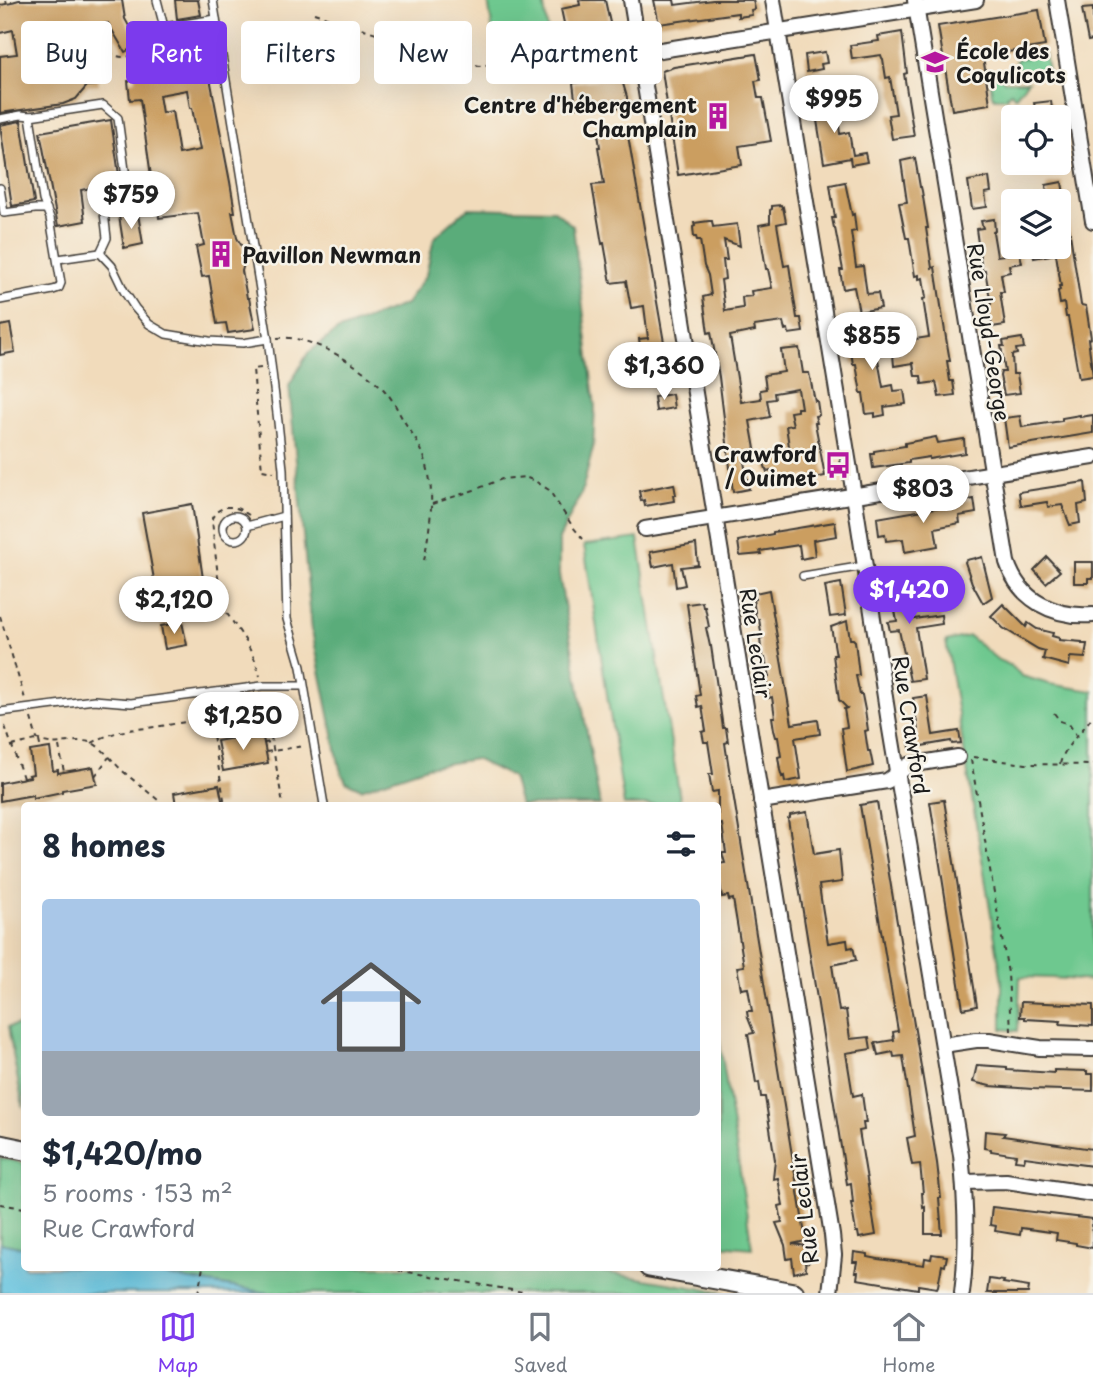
<!DOCTYPE html>
<html lang="en">
<head>
<meta charset="utf-8">
<style>
	:root { --surface:#fff; --page:#f2f2f3; --text:#1f2937; --muted:#747a83; --line:#e0e1e3; --accent:#7c3aed }
	body { margin:0; font-family:"Playpen Sans",sans-serif; background:var(--page); color:var(--text); height:100vh; display:flex; flex-direction:column; font-size:26px; white-space:nowrap }
	* { box-sizing:border-box; margin:0 }
	p { font-size:23px; color:var(--muted) }
	.icon { flex:none; width:38px; height:38px; fill:none; stroke:currentColor; stroke-width:2; stroke-linecap:round; stroke-linejoin:round }
	.map { position:relative; flex:1; overflow:hidden }
	.drawer { position:absolute; left:21px; top:802px; width:700px; height:469px; display:flex; flex-direction:column; background:var(--surface); border-radius:7px; box-shadow:0 7px 28px #0002 }
	.drawer>* { flex:none }
	.guide { position:absolute; left:21px; top:21px; width:700px; height:63px; display:flex; gap:14px }
	.controls { position:absolute; left:1001px; top:105px; display:grid; gap:14px }
	.controls a { display:grid; place-items:center; width:70px; height:70px; border-radius:7px; background:var(--surface); box-shadow:0 7px 28px #0002; font-size:35px }
	.price { position:absolute; translate:-50% -60px; padding:0 16px; border-radius:24px; background:#fff; color:#222; font-size:23px; line-height:46px; filter:drop-shadow(0 2px 4px #0008) }
	.price::after { content:''; position:absolute; left:50%; top:42px; width:21px; height:16px; margin-left:-10px; background:inherit; clip-path:polygon(0 0,100% 0,50% 100%) }
	.price.active { background:var(--accent); color:#fff }
	ul { padding:0; list-style:none }
	li { display:grid; align-content:center; gap:14px; height:371px; padding:0 21px }
	li+li { border-top:2px solid var(--line) }
	li span { display:grid; place-items:center; height:217px; border-radius:7px; color:#555 }
	li>.icon { margin-inline-start:auto }
	span .icon { width:126px; height:126px; fill:#fffc; stroke-width:1 }
	li b { font-size:30px }
	h2 { display:flex; justify-content:space-between; align-items:center; height:84px; padding:0 21px; font-size:30px }
	.tag { padding:0 24px; border-radius:7px; background:var(--surface); box-shadow:0 7px 28px #0002; font-size:24px; line-height:63px }
	.tag.active { background:var(--accent); color:#fff }
	.tab-bar { display:flex; justify-content:space-around; align-items:center; height:98px; border-top:2px solid var(--line); background:var(--surface); font-size:19px; color:var(--muted) }
	.tab-bar a { display:grid; justify-items:center; gap:4px }
	.tab-bar .active { color:var(--accent) }
	.map>svg:first-child { display:block }
	.green { fill:#6ec88f; stroke:#457256; stroke-width:2 }
	.forest { fill:#5aac7a; stroke:#3b644b; stroke-width:2 }
	.water { fill:#62c3e0; stroke:#3f707e; stroke-width:2 }
	.building { fill:#cb9e60; fill-rule:evenodd }
	.lines { fill:none; stroke-linecap:round; stroke-linejoin:round }
	.service-casing { stroke:#3c3934; stroke-width:10 }
	.minor-casing { stroke:#3c3934; stroke-width:18 }
	.secondary-casing { stroke:#3c3934; stroke-width:23 }
	.path { stroke:#3c3934; stroke-width:2; stroke-dasharray:5 5; stroke-linecap:butt }
	.service { stroke:#fff; stroke-width:7 }
	.minor { stroke:#fff; stroke-width:14 }
	.secondary { stroke:#fff; stroke-width:19 }
	.labels { text-anchor:middle; dominant-baseline:central; stroke-width:5; stroke-linejoin:round; paint-order:stroke }
	.poi-label { font-size:21px; font-weight:bold; fill:#1c1c1c; stroke:#f7f3e8; text-anchor:start }
	.street-label { font-size:21px; fill:#1c1c1c; stroke:#f7f3e8 }
</style>
</head>
<body>
<div class="map">
<svg width="1093" height="1293" viewBox="0 0 1093 1293">
	<rect width="100%" height="100%" fill="#f7f3e8"/>
	<filter id="ink" filterUnits="userSpaceOnUse"><feTurbulence type="fractalNoise" baseFrequency=".0143" numOctaves="2"/><feDisplacementMap in="SourceGraphic" scale="14" xChannelSelector="R" yChannelSelector="G"/><feConvolveMatrix kernelMatrix="1 2 1 2 8 2 1 2 1" color-interpolation-filters="sRGB"/></filter>
	<filter id="wash" filterUnits="userSpaceOnUse"><feTurbulence type="fractalNoise" baseFrequency=".00686" numOctaves="4" result="noise"/><feDisplacementMap in="SourceGraphic" scale="28" xChannelSelector="R" yChannelSelector="G"/><feGaussianBlur stdDeviation="1.57" result="paint"/><feColorMatrix in="noise" values="0 0 0 0 0 0 0 0 0 0 0 0 0 0 0 0 0 1.4 0 .05"/><feComposite in="paint" operator="in"/></filter>
	<g filter="url(#wash)">
		<rect width="100%" height="100%" fill="#f1dbbb"/>
		<g class="green">
			<polygon points="488,0 543,0 551,52 497,60"/>
			<polygon points="1045,54 1048,71 1019,75 1016,59"/>
			<polygon points="998,72 1004,81 1028,81 1015,97 1011,92 1007,95 1007,98 995,98 992,95 990,79 995,73"/>
			<polygon points="638,538 681,805 624,805 584,545"/>
			<polygon points="969,636 998,660 1010,665 1022,676 1049,684 1093,691 1093,981 1052,978 1020,977 1018,1031 1002,1029 1002,981 946,641"/>
			<polygon points="24,1024 24,1106 23,1107 8,1027"/>
			<polygon points="718,1031 752,1248 718,1245"/>
			<polygon points="0,1158 24,1163 24,1248 0,1243"/>
			<polygon points="113,1267 574,1267 726,1293 269,1293"/>
		</g>
		<polygon class="forest" points="468,208 554,210 573,226 595,407 593,448 582,492 559,539 559,575 600,805 520,805 512,777 475,759 427,767 361,789 346,782 340,769 312,631 289,386 308,353 337,331 406,304 426,275 434,238"/>
		<polygon class="water" points="0,1243 24,1248 24,1267 113,1267 269,1293 0,1293"/>
		<g id="blocks">
			<g class="building">
				<polygon points="19,0 122,0 125,19 139,44 125,52 108,23 91,26 99,85 87,86 76,99 63,104 0,113 0,56 17,54 13,30 0,33 0,5 12,3 12,2"/>
				<polygon points="175,0 198,0 201,15 177,19"/>
				<polygon points="579,0 605,0 612,32 588,36 589,39 568,42 561,9 580,5"/>
				<polygon points="654,0 674,0 675,5 713,0 753,0 755,9 751,10 752,15 738,17 738,13 659,24"/>
				<polygon points="1093,8 1093,40 1088,41 1082,9"/>
				<polygon points="1039,10 1045,46 983,56 990,104 952,110 938,26"/>
				<path d="M201 28 204 46 207 49 205 52 230 182 235 212H232L237 238 243 248 245 260 242 271 247 298H249L255 329 228 333 226 323 217 324 209 276 202 277 196 247 204 245 198 213 159 218 155 190H153L140 99 130 100 128 81 136 80 134 69 186 71 180 31ZM187 90 190 108H192L200 150 179 154 172 111 162 113 159 95Z"/>
				<polygon points="902,32 907,73 904,74 914,136 892,139 888,115 896,114 890,77 886,78 883,59 882,58 881,55 852,59 850,45 879,41 878,36"/>
				<polygon points="825,52 827,63 821,64 822,69 807,72 805,55"/>
				<polygon points="756,54 761,80 755,81 758,98 763,98 771,141 739,146 742,165 678,175 662,71 674,67"/>
				<polygon points="621,77 627,97 627,106 610,109 609,102 576,107 573,83"/>
				<polygon points="828,99 842,110 838,117 840,134 849,132 853,155 865,153 867,162 851,165 850,158 824,163 814,102"/>
				<polygon points="1051,101 1053,117 1037,117 1034,103"/>
				<polygon points="111,120 120,182 81,190 85,221 58,226 40,132"/>
				<polygon points="21,121 34,202 12,206 0,125"/>
				<polygon points="620,130 627,130 669,371 645,375 639,339 648,338 644,306 631,308 626,281 611,283 604,243 602,244 592,185 604,184 598,147 600,147 598,134"/>
				<polygon points="915,158 920,187 921,187 922,191 928,228 926,228 932,268 935,267 946,338 950,361 947,361 950,381 953,381 955,395 939,397 936,382 922,384 921,376 915,376 913,363 894,366 893,354 904,353 902,341 929,337 923,299 926,298 923,278 919,279 919,275 915,276 909,238 906,238 899,203 907,202 901,161"/>
				<polygon points="989,177 991,192 985,193 987,207 972,209 968,181"/>
				<polygon points="845,182 852,215 854,214 856,231 851,232 856,267 863,266 867,294 878,293 881,308 859,312 854,287 843,289 840,270 843,270 835,228 834,228 832,218 835,218 830,185"/>
				<polygon points="1062,182 1081,305 1086,306 1091,338 1088,339 1093,376 1079,378 1068,317 1066,317 1064,303 1060,304 1058,291 1060,290 1059,286 1061,286 1056,254 1034,258 1032,247 1059,247 1059,201 1048,201 1046,185"/>
				<polygon points="781,205 782,208 783,207 786,222 777,224 784,266 789,265 797,318 801,318 803,332 789,334 788,329 785,330 783,322 754,326 755,331 730,336 741,402 761,399 760,390 766,389 764,375 784,372 781,350 799,348 803,373 809,373 815,401 817,401 819,415 815,416 817,423 815,423 825,476 810,479 809,476 778,481 775,470 767,472 762,457 790,453 786,426 793,425 790,412 797,411 797,408 801,408 798,389 774,393 775,399 767,400 770,417 750,421 757,460 744,462 749,489 733,492 719,377 711,332 708,333 703,297 711,295 708,275 704,266 700,240 697,240 696,237 694,237 693,227 695,226 694,223 709,221 712,221 713,227 737,224 740,246 724,240 727,260 723,260 725,279 721,280 725,311 743,308 742,297 752,296 751,291 772,288 768,269 766,269 759,225 770,223 770,210 772,209 772,206"/>
				<polygon points="138,214 143,244 124,248 119,216"/>
				<polygon points="994,219 995,231 993,232 997,256 1020,253 1022,263 1009,265 1010,272 1001,274 1004,292 1000,292 1005,325 992,327 988,304 991,304 985,270 982,271 976,229 983,228 981,221"/>
				<polygon points="861,317 872,326 883,387 893,385 894,391 904,390 906,404 884,407 885,415 875,417 875,413 866,414 863,393 861,393 856,364 853,364 851,352 854,352 850,328 854,327"/>
				<polygon points="10,324 15,352 0,355 0,326"/>
				<polygon points="1022,338 1024,348 1016,349 1017,354 1012,355 1013,374 1017,374 1020,393 1004,395 1000,376 1001,372 1005,372 1001,346 1004,346 1003,341"/>
				<polygon points="672,394 674,408 656,411 654,397"/>
				<polygon points="1080,415 1080,417 1093,415 1093,433 1008,447 1004,418 1020,416 1022,427 1062,421 1062,418"/>
				<polygon points="936,437 938,443 964,439 965,453 929,459 929,457 909,460 909,463 873,468 871,454 874,454 874,451 905,446 905,443"/>
				<polygon points="1085,482 1087,503 1078,505 1080,523 1070,525 1062,505 1048,507 1047,502 1021,506 1019,492"/>
				<polygon points="674,484 676,495 673,495 674,501 645,506 644,500 641,501 639,491"/>
				<polygon points="974,499 976,513 959,516 960,523 935,528 938,546 905,552 903,539 886,541 885,534 879,535 877,518 958,504 958,502"/>
				<polygon points="192,504 206,599 159,607 142,513"/>
				<polygon points="835,522 837,536 813,540 815,556 801,559 799,545 760,551 761,554 740,556 738,541 773,534 773,532"/>
				<polygon points="696,544 698,565 681,567 685,585 676,587 673,563 653,567 650,552"/>
				<polygon points="982,557 992,597 983,603 972,583 965,562 966,560 975,558 975,559"/>
				<polygon points="1047,557 1060,571 1046,583 1034,570"/>
				<polygon points="1074,562 1093,562 1093,578 1088,578 1088,583 1074,583"/>
				<polygon points="906,571 914,619 941,615 942,624 916,628 924,679 910,681 899,630 890,631 888,622 897,621 894,605 897,605 892,573"/>
				<polygon points="841,583 846,615 830,617 825,586"/>
				<polygon points="769,590 792,724 818,720 820,734 795,738 801,779 785,782 784,776 782,777 780,770 778,757 781,756 778,737 776,737 774,730 772,717 775,717 772,697 769,698 766,678 769,677 765,658 763,658 761,649 760,638 762,638 759,619 756,619 753,599 755,599 755,593"/>
				<polygon points="702,602 703,607 705,607 709,627 706,628 710,646 711,646 723,728 726,728 728,742 725,743 726,750 806,1241 792,1244 807,1246 809,1262 805,1263 806,1270 794,1273 792,1258 787,1259 785,1245 776,1223 782,1222 779,1206 783,1205 778,1178 773,1179 775,1160 765,1097 761,1097 759,1082 756,1083 748,1034 754,1033 748,1018 747,1011 752,1011 748,988 741,989 737,967 744,966 733,899 729,900 728,896 722,897 720,884 718,864 725,863 722,853 726,853 722,824 718,825 718,791 712,792 709,774 713,774 708,742 704,742 702,732 706,731 702,706 698,707 696,696 700,695 687,604"/>
				<polygon points="1003,604 1026,627 1028,623 1037,629 1053,633 1052,636 1059,638 1059,640 1082,642 1082,644 1087,644 1085,658 1070,657 1069,666 1043,659 1045,651 1038,649 1003,628 991,616"/>
				<polygon points="847,621 850,639 853,639 855,641 859,675 856,676 860,695 862,695 865,710 868,730 865,731 868,751 870,751 873,766 847,772 841,728 847,727 844,709 847,708 839,700 833,655 836,655 831,627"/>
				<polygon points="182,622 187,645 165,649 161,626"/>
				<polygon points="927,696 933,735 959,731 961,743 952,744 951,741 910,748 909,739 919,737 913,698"/>
				<polygon points="262,733 268,763 223,771 217,741"/>
				<polygon points="50,748 53,771 58,770 58,773 93,767 97,784 62,790 62,792 33,798 33,795 0,801 0,783 30,777 29,775 33,774 30,751"/>
				<polygon points="219,785 223,805 176,805 174,793"/>
				<polygon points="944,800 977,1006 963,1009 930,802"/>
				<polygon points="877,802 937,1163 941,1198 939,1198 942,1234 925,1234 925,1207 923,1208 922,1193 923,1193 920,1164 912,1165 907,1138 915,1136 903,1056 894,1057 893,1052 878,1055 875,1043 894,1040 893,1032 898,1031 860,805"/>
				<polygon points="807,812 814,854 839,850 842,882 819,885 821,899 828,943 847,940 848,948 853,947 856,960 832,965 839,1011 846,1010 850,1039 869,1037 871,1049 846,1053 853,1096 862,1094 866,1123 863,1123 864,1130 859,1131 876,1235 859,1238 858,1232 856,1232 851,1203 853,1203 851,1183 847,1184 788,819 790,818 790,815"/>
				<polygon points="1021,1002 1093,1005 1093,1026 1060,1024 1061,1021 1025,1019 1025,1017 1020,1017"/>
				<polygon points="977,1065 1007,1067 1007,1070 1054,1073 1054,1070 1087,1071 1087,1074 1093,1074 1093,1091 1033,1089 990,1086 973,1082"/>
				<polygon points="985,1131 1005,1133 1003,1136 1093,1149 1093,1166 1025,1157 1024,1161 1015,1160 1016,1155 991,1151 991,1149 984,1148"/>
				<polygon points="992,1207 1092,1219 1093,1248 1076,1245 1076,1243 1056,1240 1057,1233 1050,1232 1021,1228 1020,1235 995,1231 996,1226 990,1225"/>
				<polygon points="854,1252 868,1254 868,1257 878,1259 924,1265 925,1258 931,1259 932,1254 947,1256 945,1266 942,1265 938,1286 937,1288 918,1285 918,1289 857,1279 858,1272 855,1272 857,1262 853,1262"/>
				<polygon points="989,1279 1004,1281 1003,1283 1029,1287 1028,1293 987,1293"/>
			</g>
		</g>
	</g>
	<g filter="url(#ink)">
		<use href="#blocks" fill-opacity="0" stroke="#3c3934" stroke-width="2"/>
		<g class="lines">
			<defs>
				<g id="service">
					<polyline points="157,0 164,27 163,39"/>
					<polyline points="213,0 268,339 278,422 283,469 287,619 301,667 324,805"/>
					<polyline points="164,27 216,19"/>
					<polyline points="515,73 566,65"/>
					<polyline points="0,119 21,115 30,116"/>
					<polyline points="0,188 4,213 35,209 47,209"/>
					<polyline points="58,259 100,253 112,266 124,291 135,308 149,324 166,334 209,341 243,343 268,339"/>
					<polyline points="0,300 53,290 59,288 61,283 50,218 43,200 30,116 103,105 118,118 129,200 103,204 107,238 100,253"/>
					<circle cx="235" cy="528" r="12"/>
					<polyline points="247,526 284,516"/>
					<polyline points="803,576 864,566"/>
					<polyline points="0,712 94,700 131,703 262,686 303,686"/>
				</g>
				<g id="minor">
					<polyline points="631,0 832,1235 834,1255 830,1293"/>
					<path d="M773 0 854 495 889 723 961 1155C966 1201 968 1247 962 1293"/>
					<path d="M915 0 1007 562C1019 600 1054 618 1093 615"/>
					<polyline points="1057,0 1093,221"/>
					<polyline points="566,65 976,0"/>
					<polyline points="645,529 1093,457"/>
					<polyline points="761,801 887,781 909,765 958,757"/>
					<polyline points="943,1045 976,1040 989,1040 1040,1048 1093,1049"/>
					<polyline points="964,1182 1006,1181 1093,1194"/>
				</g>
				<g id="secondary">
					<polyline points="0,1145 24,1150"/>
					<polyline points="649,1267 794,1293"/>
				</g>
			</defs>
			<use href="#service" class="service-casing"/>
			<use href="#minor" class="minor-casing"/>
			<use href="#secondary" class="secondary-casing"/>
			<g class="path">
				<polyline points="6,0 7,4"/>
				<polyline points="314,13 479,66 500,63"/>
				<path d="M99 24C101 32 102 45 108 51 122 64 143 53 154 43"/>
				<path d="M277 338C310 334 363 366 385 391 392 398 397 409 402 418 413 435 424 450 428 470 435 501 429 531 424 561"/>
				<polyline points="261,368 253,369 262,470 274,472"/>
				<polyline points="432,504 474,490 502,479 525,477 535,481 549,490 573,527 583,539"/>
				<polyline points="249,515 239,509 232,507 225,507 216,512 212,518 214,542 220,593 228,615 245,640 255,660 260,676"/>
				<polyline points="0,616 25,699"/>
				<polyline points="264,697 283,805"/>
				<polyline points="1054,713 1060,721 1069,724 1076,735"/>
				<path d="M31 718 37 739C56 750 75 736 92 743 105 749 114 764 125 773 138 784 151 794 164 805"/>
				<polyline points="5,726 23,778"/>
				<polyline points="39,741 41,750"/>
				<path d="M92 743C115 730 130 730 155 727 173 724 192 721 210 718L225 805"/>
				<polyline points="264,743 270,742"/>
				<polyline points="12,746 36,740"/>
				<polyline points="59,746 64,772"/>
				<polyline points="266,752 304,746"/>
				<polyline points="973,757 1026,764 1093,765"/>
				<polyline points="971,760 1008,973 1011,1031"/>
				<path d="M1060 764C1065 744 1083 732 1093 715"/>
				<polyline points="95,776 109,757"/>
				<polyline points="0,1204 24,1208"/>
				<polyline points="379,1267 529,1293"/>
				<polyline points="198,1293 203,1267"/>
			</g>
			<use href="#service" class="service"/>
			<use href="#minor" class="minor"/>
			<use href="#secondary" class="secondary"/>
		</g>
	</g>
	<defs>
		<symbol id="school-bare" viewBox="-9 -9 18 18"><path d="M0-5L7-2L0 1L-7-2ZM-4 1L0 2.5L4 1V4Q0 6-4 4Z" fill="#b5179e" stroke="#f7f3e8" stroke-width="2.5" paint-order="stroke"/></symbol>
		<symbol id="building-bare" viewBox="-9 -9 18 18"><path d="M-4-6H4V6H1V3H-1V6H-4ZM-2.5-4.3h1.7v1.8h-1.7ZM.8-4.3h1.7v1.8H.8ZM-2.5-1h1.7V.8h-1.7ZM.8-1h1.7V.8H.8Z" fill="#b5179e" stroke="#f7f3e8" stroke-width="2.5" paint-order="stroke"/></symbol>
		<symbol id="bus-bare" viewBox="-9 -9 18 18"><path d="M-5-6H5V4H4V6H2V4H-2V6H-4V4H-5ZM-3.5-4V0h7V-4ZM-3.5 1.2v1.5H-2V1.2ZM2 1.2v1.5H3.5V1.2Z" fill="#b5179e" stroke="#f7f3e8" stroke-width="2.5" paint-order="stroke"/></symbol>
	</defs>
	<g fill-rule="evenodd">
		<use href="#school-bare" x="916" y="43" width="38" height="38"/>
		<use href="#building-bare" x="699" y="97" width="38" height="38"/>
		<use href="#building-bare" x="202" y="235" width="38" height="38"/>
		<use href="#bus-bare" x="819" y="446" width="38" height="38"/>
	</g>
	<g class="labels">
		<g class="poi-label">
			<text x="956" y="50">École des<tspan x="956" dy="24">Coqulicots</tspan></text>
			<text x="697" y="104" text-anchor="end">Centre d'hébergement<tspan x="697" dy="24">Champlain</tspan></text>
			<text x="242" y="254">Pavillon Newman</text>
			<text x="817" y="453" text-anchor="end">Crawford<tspan x="817" dy="24">/ Ouimet</tspan></text>
		</g>
		<g class="street-label">
			<text transform="translate(990 332) rotate(81)">Rue Lloyd-George</text>
			<text transform="translate(757 643) rotate(81)">Rue Leclair</text>
			<text transform="translate(912 725) rotate(81)">Rue Crawford</text>
			<text transform="translate(803 1209) rotate(-97)">Rue Leclair</text>
		</g>
	</g>
</svg>
<div class="controls">
<a><svg class="icon" aria-label="locate" viewBox="0 0 24 24"><circle cx="12" cy="12" r="6"/><path d="M12 2v4M12 18v4M2 12h4M18 12h4"/></svg></a>
<a><svg class="icon" aria-label="layers" viewBox="0 0 24 24"><path d="M12 4l9 5-9 5-9-5zM3 14l9 5 9-5"/></svg></a>
</div>
<b class="price" style="left:834px;top:135px">$995</b>
<b class="price" style="left:131px;top:231px">$759</b>
<b class="price" style="left:872px;top:372px">$855</b>
<b class="price" style="left:664px;top:402px">$1,360</b>
<b class="price" style="left:923px;top:525px">$803</b>
<b class="price active" style="left:909px;top:626px">$1,420</b>
<b class="price" style="left:174px;top:636px">$2,120</b>
<b class="price" style="left:243px;top:752px">$1,250</b>
<div class="guide">
<a class="tag">Buy</a>
<a class="tag active">Rent</a>
<a class="tag">Filters</a>
<a class="tag">New</a>
<a class="tag">Apartment</a>
</div>
<section class="drawer">
<h2>8 homes<svg class="icon" aria-label="filters" viewBox="0 0 24 24"><path d="M4 7h16M4 17h16"/><circle cx="9" cy="7" r="2"/><circle cx="15" cy="17" r="2"/></svg></h2>
<ul>
<li><span style="background:linear-gradient(#a9c7e8 70%,#9aa5b1 0)"><svg class="icon" aria-label="home" viewBox="0 0 24 24"><path d="M3 11l9-7 9 7M6 9v11h12V9"/></svg></span><div><b>$1,420/mo</b><p>5 rooms · 153 m²</p><p>Rue Crawford</p></div></li>
</ul>
</section>
</div>
<nav class="tab-bar">
<a class="active"><svg class="icon" aria-label="map" viewBox="0 0 24 24"><path d="M3 6l6-2 6 2 6-2v14l-6 2-6-2-6 2zM9 4v14M15 6v14"/></svg>Map</a>
<a><svg class="icon" aria-label="saved" viewBox="0 0 24 24"><path d="M7 4h10v16l-5-4-5 4z"/></svg>Saved</a>
<a><svg class="icon" aria-label="home" viewBox="0 0 24 24"><path d="M3 11l9-7 9 7M6 9v11h12V9"/></svg>Home</a>
</nav>
</body>
</html>
